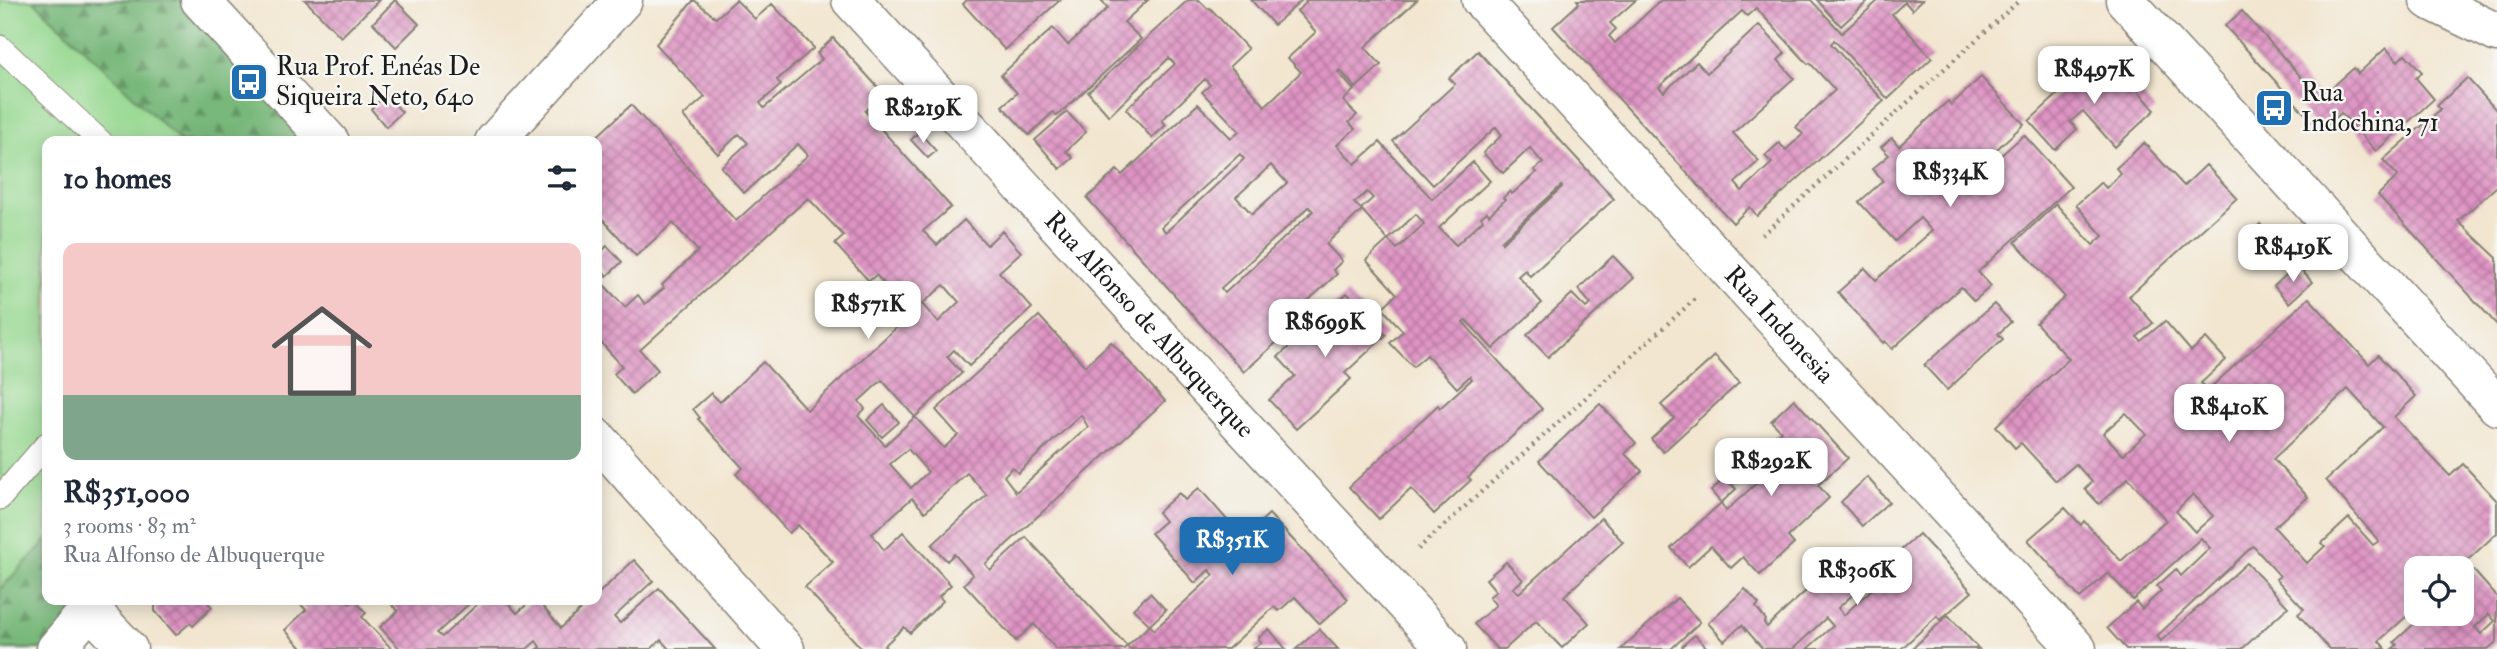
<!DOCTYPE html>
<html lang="en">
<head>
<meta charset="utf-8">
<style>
	:root { --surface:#fff; --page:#f6f6f7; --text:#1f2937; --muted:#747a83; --line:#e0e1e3; --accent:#1f6fb2 }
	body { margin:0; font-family:"IM FELL Double Pica",serif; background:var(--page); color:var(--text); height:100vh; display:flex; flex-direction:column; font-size:26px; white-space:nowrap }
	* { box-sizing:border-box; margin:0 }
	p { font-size:23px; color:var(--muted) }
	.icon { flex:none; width:38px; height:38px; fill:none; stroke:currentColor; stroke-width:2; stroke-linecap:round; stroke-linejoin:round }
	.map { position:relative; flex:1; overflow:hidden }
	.sheet { position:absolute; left:42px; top:136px; width:560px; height:469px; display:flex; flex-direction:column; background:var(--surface); border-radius:14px; box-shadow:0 4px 18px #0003 }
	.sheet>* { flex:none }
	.tools { position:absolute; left:2404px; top:556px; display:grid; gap:14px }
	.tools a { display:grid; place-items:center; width:70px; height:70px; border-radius:14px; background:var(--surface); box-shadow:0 4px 18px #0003; font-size:35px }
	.price { position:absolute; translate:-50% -60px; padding:0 16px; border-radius:14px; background:#fff; color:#222; font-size:23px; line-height:46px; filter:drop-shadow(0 2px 4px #0008) }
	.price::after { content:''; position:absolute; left:50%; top:42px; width:21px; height:16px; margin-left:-10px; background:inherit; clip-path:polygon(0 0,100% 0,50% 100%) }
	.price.active { background:var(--accent); color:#fff }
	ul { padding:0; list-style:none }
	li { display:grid; align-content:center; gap:14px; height:371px; padding:0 21px }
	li+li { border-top:2px solid var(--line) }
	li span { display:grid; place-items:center; height:217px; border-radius:14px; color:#555 }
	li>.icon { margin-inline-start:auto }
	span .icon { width:126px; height:126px; fill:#fffc; stroke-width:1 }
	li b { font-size:30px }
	h2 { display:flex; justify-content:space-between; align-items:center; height:84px; padding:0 21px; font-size:30px }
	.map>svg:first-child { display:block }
	.forest { fill:url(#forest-firs); stroke:#4a6a4b; stroke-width:2 }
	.pitch { fill:#96d890; stroke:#597a56; stroke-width:2 }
	.building { fill:url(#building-cross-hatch); fill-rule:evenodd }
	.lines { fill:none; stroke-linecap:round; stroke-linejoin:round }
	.lane-casing { stroke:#878176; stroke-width:25 }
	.street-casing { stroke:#878176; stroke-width:41 }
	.path { stroke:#878176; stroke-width:4.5; stroke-dasharray:2 5; stroke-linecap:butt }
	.lane { stroke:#fff; stroke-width:23 }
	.street { stroke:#fff; stroke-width:38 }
	.labels { text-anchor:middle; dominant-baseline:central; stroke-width:5; stroke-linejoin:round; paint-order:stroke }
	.poi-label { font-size:26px; fill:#1c1c1c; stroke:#f6f6f2; text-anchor:start }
	.street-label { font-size:26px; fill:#1c1c1c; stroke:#f6f6f2 }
</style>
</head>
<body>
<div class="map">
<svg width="2497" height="649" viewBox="0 0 2497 649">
	<defs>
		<pattern id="forest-firs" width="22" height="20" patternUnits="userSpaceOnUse" patternTransform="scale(1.75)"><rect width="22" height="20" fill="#78b87a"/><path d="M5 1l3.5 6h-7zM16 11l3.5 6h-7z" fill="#629563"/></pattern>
		<pattern id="building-cross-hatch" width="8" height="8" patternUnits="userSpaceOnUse" patternTransform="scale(1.75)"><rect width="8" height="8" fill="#df94c4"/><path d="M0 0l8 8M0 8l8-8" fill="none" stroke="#b4789e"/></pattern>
	</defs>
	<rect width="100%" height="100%" fill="#f6f6f2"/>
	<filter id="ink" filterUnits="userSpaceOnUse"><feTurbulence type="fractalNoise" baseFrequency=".0143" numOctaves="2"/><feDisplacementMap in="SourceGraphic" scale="14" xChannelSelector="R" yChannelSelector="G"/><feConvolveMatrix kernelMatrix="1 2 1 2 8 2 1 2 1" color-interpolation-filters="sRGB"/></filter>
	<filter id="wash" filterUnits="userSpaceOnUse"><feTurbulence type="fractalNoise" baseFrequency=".00686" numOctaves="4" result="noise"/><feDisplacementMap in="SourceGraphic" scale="28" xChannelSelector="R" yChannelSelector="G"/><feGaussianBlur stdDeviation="1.57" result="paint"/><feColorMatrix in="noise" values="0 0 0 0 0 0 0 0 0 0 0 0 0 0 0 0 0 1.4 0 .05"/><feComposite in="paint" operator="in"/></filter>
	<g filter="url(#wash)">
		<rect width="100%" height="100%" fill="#f2e6d0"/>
		<polygon class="forest" points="0,0 200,0 330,142 47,142 47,600 89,600 46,649 0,649"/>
		<polygon class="pitch" points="0,0 33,0 181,142 47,142 47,540 0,589"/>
		<g id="blocks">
			<g class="building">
				<polygon points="305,0 379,0 341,37"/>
				<polygon points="395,0 419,24 396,47 373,23"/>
				<path d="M694 0 716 18 736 0 755 19 772 4 814 48 777 80 781 85 760 103 764 108 822 59 817 53 833 38 884 94 865 111 951 207 923 231 937 245 964 220 987 245 1002 231 1021 252 999 272 1032 308 969 366 954 350 947 357 962 373 915 417 882 380 859 401 865 409 858 416 885 445 915 417 944 448 958 435 936 410 1039 316 1085 366 1111 342 1165 401 985 564 990 570 1026 537 1127 646 1124 649H1056L1034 624 1016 641 964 584 973 575 954 554 947 561 932 545 987 495 967 473 925 512 912 498 872 534 884 550 903 532 951 585 939 596 943 601 910 633 904 627 884 646 887 649H862L805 587 833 562 798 525 789 533 736 474 743 468 698 419 700 418 693 409 711 393 720 402 763 362 807 410 912 313 876 275 869 281 835 244 844 236 808 198 640 350 658 370 632 394 614 374 622 366 597 338V291L604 285 625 307 638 295 645 304 664 288 662 285 698 251 673 223 636 256 597 213V142H591L631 105 736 221 808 155 798 144 744 193 721 167 748 143 739 134 718 154 683 116 705 97 656 44ZM944 285 959 302 938 322 922 304ZM1081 415 1088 427 1016 492 1004 476 1012 467 1018 473ZM908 449 928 472 911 488 890 464Z"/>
				<polygon points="967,0 1060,0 1005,50 963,4"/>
				<polygon points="1101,0 1148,0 1124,22 1141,39 1057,116 1053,112 1029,135 1002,106 1017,93 1001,75 1053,28 1068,45 1108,8"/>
				<path d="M1188 0H1199L1208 9 1210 8 1248 49 1230 66 1265 106 1301 72 1288 58 1316 32 1297 11 1306 3 1305 0H1417L1365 47 1381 65 1356 88 1340 70 1338 72 1354 90 1343 101 1357 115 1349 122 1355 129 1337 145 1355 164 1380 142 1432 199 1473 162 1490 181 1439 228 1456 245 1483 220 1481 217 1487 212 1489 215 1505 200 1503 198 1510 191 1512 194 1537 172 1534 170 1543 163 1530 148 1503 173 1483 153 1502 135 1496 127 1433 185 1393 141 1455 84 1449 78 1478 51 1614 199 1530 276 1525 270 1518 276 1542 303 1493 349 1466 320 1463 322 1542 409 1468 477 1471 480 1434 514 1411 489 1379 519 1349 487 1438 405 1440 408 1472 379 1470 376 1457 388 1427 355 1413 367 1390 343 1403 331 1382 308 1397 294 1366 260 1388 240 1362 210 1326 244 1342 261 1333 270 1337 274 1297 311 1303 318 1244 372 1087 198 1117 170 1122 175 1198 104 1231 138 1239 131 1202 92 1210 85 1205 79 1162 120 1166 125 1152 138 1126 109 1175 64 1169 58 1109 116 1088 92ZM1240 154 1244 159 1166 232 1161 227ZM1271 165 1287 183 1252 214 1236 197ZM1561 186 1562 187 1502 243 1501 241ZM1367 192 1373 198 1361 209 1354 203ZM1309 207 1313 211 1225 293 1221 288ZM1416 214 1424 224 1397 249 1388 240Z"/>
				<polygon points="1251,0 1302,0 1274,25"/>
				<path d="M1577 0H1636L1610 23 1616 29 1609 36 1615 43 1661 0H1811L1842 33 1879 0H1922L1912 10 1905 2 1892 14 1932 58 1888 99 1834 40 1831 44 1884 101 1757 216 1750 207 1733 223 1553 27 1579 3ZM1756 8 1808 64 1810 63 1835 90 1796 127 1803 134 1786 150 1779 143 1765 156 1772 163 1742 191 1735 183 1759 161 1733 133 1794 78 1778 60 1785 53 1759 25 1707 73 1697 62 1664 92 1659 87 1742 11 1747 16Z"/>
				<polygon points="1817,0 1869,0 1841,26"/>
				<polygon points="2242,11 2320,98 2354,68 2358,74 2386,48 2398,61 2405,54 2422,72 2416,78 2434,99 2376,151 2341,113 2321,131 2225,26"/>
				<polygon points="2099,56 2118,78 2123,73 2155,110 2115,147 2083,111 2070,122 2077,129 2055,150 2029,121"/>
				<polygon points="1981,77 2024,124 1984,161 1989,166 2024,135 2071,187 1978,272 1991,286 1974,301 1961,287 1892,349 1885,341 1883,343 1838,292 1865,268 1876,280 1932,231 1920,218 1895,241 1859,202 1883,181 1872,169 1889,155 1881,147 1892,138 1899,146 1948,101 1951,105"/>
				<polygon points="2467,78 2497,111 2497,186 2458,221 2497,258 2497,325 2378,195 2398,176 2383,160 2441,109 2437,106"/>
				<polygon points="386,95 402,112 386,127 371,109"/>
				<polygon points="1067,112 1086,132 1066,151 1073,158 1060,169 1035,140"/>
				<polygon points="919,132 936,151 928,158 911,140"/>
				<path d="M2144 143 2184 186 2206 165 2237 198 2129 296 2153 323 2137 337 2141 341 2165 321 2191 351 2206 338 2226 360 2201 383 2209 392 2212 386 2309 298 2369 364 2378 355 2416 396 2394 417 2450 476 2463 464 2497 501V533L2458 569H2417V607L2379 641 2386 649H2329L2298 614 2304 609 2276 579 2280 576 2253 546 2157 636 2161 641 2247 563 2288 607 2242 649H2126L2107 628 2136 602 2142 609 2161 591 2157 586 2176 569 2181 576 2210 548 2201 538 2133 600 2108 573 2080 598 2028 540 2065 508 2081 525 2084 521 2121 561 2166 520 2128 478 2099 504 2085 489 2092 482 2076 464 2056 481 2021 443 2015 448 1996 426 2069 359 2036 323 2065 297 2015 242 2056 204 2093 245 2103 236 2076 205 2101 182 2106 188 2121 174 2116 168ZM2348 389 2383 427 2326 480 2379 541 2373 545 2349 518 2322 543 2325 546 2307 563 2274 527 2308 497 2273 459ZM2126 413 2146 434 2123 455 2103 433ZM2193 494 2213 516 2195 532 2176 511Z"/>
				<polygon points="2260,224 2272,237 2252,255 2241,243"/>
				<polygon points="607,246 622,262 607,276 597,264 597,256"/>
				<polygon points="1613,256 1634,278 1548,357 1527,335 1572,294 1586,308 1591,304 1578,289"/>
				<polygon points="2297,265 2312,282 2289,303 2274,286"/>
				<polygon points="1347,293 1386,335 1345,373 1351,379 1296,429 1269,400 1295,376 1278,357"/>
				<polygon points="1994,304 2011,322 1998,334 2003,339 1947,390 1924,365"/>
				<polygon points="1715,356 1739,383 1663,452 1651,439 1674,418 1661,405"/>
				<polygon points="1794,399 1848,458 1818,485 1829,498 1788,537 1794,544 1760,575 1743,557 1731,568 1711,546 1688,567 1671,548 1721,503 1726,511 1760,480 1754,473 1783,447 1774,437 1781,431 1771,421"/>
				<polygon points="1600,404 1636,443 1625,454 1642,471 1591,517 1539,461"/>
				<polygon points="884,405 899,422 882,437 867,420"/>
				<polygon points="1867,477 1889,502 1862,526 1841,502"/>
				<polygon points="1725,478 1736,489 1721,503 1711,491"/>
				<polygon points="1199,488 1243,538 1269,514 1348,599 1320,624 1295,597 1279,611 1274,607 1228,649 1129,649 1127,646 1150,625 1154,630 1214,575 1209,570 1195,583 1151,533 1165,521 1158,512 1179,493 1185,500"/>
				<polygon points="1601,518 1623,542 1564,596 1589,623 1562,648 1536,621 1505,649 1497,649 1474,624 1496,605 1489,597 1496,591 1486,579 1506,562 1523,580 1513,588 1519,593"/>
				<polygon points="1919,534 1972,592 1940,620 1937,616 1901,649 1807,649 1833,626 1826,618 1793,649 1763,649 1742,625 1724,641 1708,623 1745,589 1759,604 1756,607 1766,620 1764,623 1767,627 1835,564 1858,590 1838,608 1844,615 1895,568 1889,561"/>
				<polygon points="634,560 653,581 614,617 620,623 659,588 715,649 669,649 661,640 651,649 537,649 540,647 536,641 527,649 400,649 380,627 398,611 392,605 398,600 473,600 437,633 442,637 482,600 505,600 517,613 532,600 537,600 561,628 591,600 597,600 597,595"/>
				<path d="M2467 563 2497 597V641L2488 649H2392L2397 645 2394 642 2425 614H2462V568ZM2489 614 2495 621 2481 634 2475 627Z"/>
				<polygon points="1150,593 1166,610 1150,625 1133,609"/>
				<polygon points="1677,598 1700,622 1671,649 1621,649"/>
				<polygon points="155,600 211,600 208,603 212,607 193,626 190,623 176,635 155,611"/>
				<polygon points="297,600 346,600 350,604 355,600 366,613 362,617 392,649 299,649 301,647 285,630 306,610"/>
				<polygon points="1948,615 1979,649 1912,649"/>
				<polygon points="1269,629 1286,649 1253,649 1261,642 1258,638"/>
				<polygon points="1319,629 1338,649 1296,649 1308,639"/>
				<polygon points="1695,635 1708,649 1684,649 1682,646"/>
			</g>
		</g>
	</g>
	<g filter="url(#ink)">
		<use href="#blocks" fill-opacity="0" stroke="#878176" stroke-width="2"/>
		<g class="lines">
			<defs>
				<g id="lane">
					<polyline points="0,47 101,142"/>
					<polyline points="0,498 47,444"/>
				</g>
				<g id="street">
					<polyline points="200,0 330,142"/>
					<path id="s1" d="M851 0 1447 649"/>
					<path id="s2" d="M1481 0 2077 649"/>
					<polyline points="2125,0 2497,406"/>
					<polyline points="2429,0 2497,33"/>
					<polyline points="494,142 623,0"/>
					<polyline points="597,438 785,649"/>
					<polyline points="90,609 128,649"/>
					<polyline points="56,649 97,600"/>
				</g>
			</defs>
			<use href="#lane" class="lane-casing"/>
			<use href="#street" class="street-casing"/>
			<g class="path">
				<polyline points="1762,235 2020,0"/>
				<polyline points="1418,549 1695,299"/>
			</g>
			<use href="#lane" class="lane"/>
			<use href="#street" class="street"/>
		</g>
	</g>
	<defs>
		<symbol id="bus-square" viewBox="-11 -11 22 22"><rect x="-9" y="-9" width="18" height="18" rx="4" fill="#1f6fb2" stroke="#f6f6f2"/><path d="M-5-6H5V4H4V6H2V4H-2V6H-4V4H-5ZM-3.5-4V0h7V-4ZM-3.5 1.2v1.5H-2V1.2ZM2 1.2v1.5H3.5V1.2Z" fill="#fff"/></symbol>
	</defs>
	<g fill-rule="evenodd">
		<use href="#bus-square" x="227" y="60" width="44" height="44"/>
		<use href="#bus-square" x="2252" y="86" width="44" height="44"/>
	</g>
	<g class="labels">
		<g class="poi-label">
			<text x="276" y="67">Rua Prof. Enéas De<tspan x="276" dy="30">Siqueira Neto, 640</tspan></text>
			<text x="2301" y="93">Rua<tspan x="2301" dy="30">Indochina, 71</tspan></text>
		</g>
		<g class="street-label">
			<text stroke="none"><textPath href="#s1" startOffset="441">Rua Alfonso de Albuquerque</textPath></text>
			<text stroke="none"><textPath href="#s2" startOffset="441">Rua Indonesia</textPath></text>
		</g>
	</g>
</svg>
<div class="tools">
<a><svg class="icon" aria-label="locate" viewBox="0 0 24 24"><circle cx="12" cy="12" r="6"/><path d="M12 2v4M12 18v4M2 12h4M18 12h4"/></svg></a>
</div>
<b class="price" style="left:2094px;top:106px">R$497K</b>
<b class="price" style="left:923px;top:145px">R$219K</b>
<b class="price" style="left:1950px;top:209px">R$334K</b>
<b class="price" style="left:2293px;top:284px">R$419K</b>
<b class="price" style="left:868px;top:341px">R$571K</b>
<b class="price" style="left:1325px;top:359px">R$699K</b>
<b class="price" style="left:2229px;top:444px">R$410K</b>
<b class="price" style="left:1771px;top:498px">R$292K</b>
<b class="price active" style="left:1232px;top:577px">R$351K</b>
<b class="price" style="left:1857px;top:607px">R$306K</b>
<section class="sheet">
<h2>10 homes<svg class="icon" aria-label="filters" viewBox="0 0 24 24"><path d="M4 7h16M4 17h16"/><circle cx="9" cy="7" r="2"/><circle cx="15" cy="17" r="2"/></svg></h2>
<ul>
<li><span style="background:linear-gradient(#f6c9c9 70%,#7fa58c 0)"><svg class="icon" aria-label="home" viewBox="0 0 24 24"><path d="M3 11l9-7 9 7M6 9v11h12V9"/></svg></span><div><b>R$351,000</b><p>3 rooms · 83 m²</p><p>Rua Alfonso de Albuquerque</p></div></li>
</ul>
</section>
</div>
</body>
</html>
